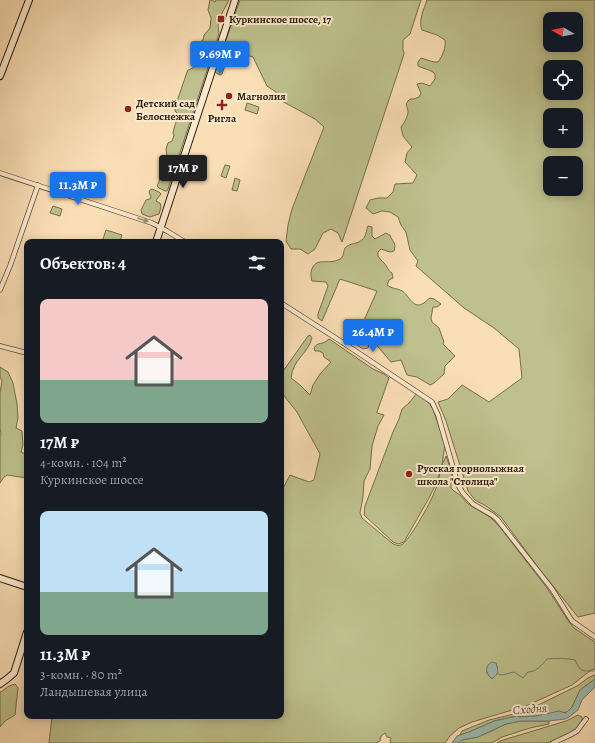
<!DOCTYPE html>
<html lang="ru">
<head>
<meta charset="utf-8">
<style>
	:root { --surface:#171b24; --page:#20242c; --text:#f1f3f6; --muted:#9ea1a6; --accent:#1a73e8 }
	body { margin:0; font-family:Alegreya,serif; background:var(--page); color:var(--text); height:100vh; display:flex; flex-direction:column; font-size:15px; white-space:nowrap }
	* { box-sizing:border-box; margin:0 }
	p { font-size:13px; color:var(--muted) }
	.icon { flex:none; width:22px; height:22px; fill:none; stroke:currentColor; stroke-width:2; stroke-linecap:round; stroke-linejoin:round }
	.map { position:relative; flex:1; overflow:hidden }
	.sheet { position:absolute; left:24px; top:239px; width:260px; height:480px; display:flex; flex-direction:column; background:var(--surface); border-radius:8px; box-shadow:0 2px 10px #0003 }
	.sheet>* { flex:none }
	.needle { width:26px; rotate:279deg }
	.tools { position:absolute; left:543px; top:12px; display:grid; gap:8px }
	.tools a { display:grid; place-items:center; width:40px; height:40px; border-radius:8px; background:var(--surface); box-shadow:0 2px 10px #0003; font-size:20px }
	.price { position:absolute; translate:-50% -34px; padding:0 9px; border-radius:4px; background:var(--accent); color:#fff; font-size:13px; line-height:26px; filter:drop-shadow(0 1px 2px #0008) }
	.price::after { content:''; position:absolute; left:50%; top:24px; width:12px; height:9px; margin-left:-6px; background:inherit; clip-path:polygon(0 0,100% 0,50% 100%) }
	.price.active { background:#222; color:#fff }
	ul { padding:0; list-style:none }
	li { display:grid; align-content:center; gap:8px; height:212px; padding:0 16px }
	li span { display:grid; place-items:center; height:124px; border-radius:8px; color:#555 }
	li>.icon { margin-inline-start:auto }
	span .icon { width:72px; height:72px; fill:#fffc; stroke-width:1 }
	li b { font-size:17px }
	h2 { display:flex; justify-content:space-between; align-items:center; height:48px; padding:0 16px; font-size:17px }
	.map>svg:first-child { display:block }
	.green { fill:#bec18d; stroke:#746e4a; fill-rule:evenodd }
	.water { fill:#9ebcaf; stroke:#707c6c }
	.lines { fill:none; stroke-linecap:round; stroke-linejoin:round }
	.stream { stroke:#707c6c; stroke-width:1 }
	.street-casing { stroke:#5e4c33; stroke-width:5.5 }
	.secondary-casing { stroke:#2a1b08; stroke-width:8 }
	.street { stroke:#fceacf; stroke-width:4 }
	.secondary { stroke:#fceacf; stroke-width:6 }
	.oneway { fill:#9e8d75 }
	.poi-dot { fill:#8f2418; stroke:#fceacf; stroke-width:1.5 }
	.labels { text-anchor:middle; dominant-baseline:central; stroke-width:4; stroke-linejoin:round; paint-order:stroke }
	.poi-label { font-size:11px; font-weight:bold; fill:#2a1b08; stroke:#fceacf; text-anchor:start }
	.water-label { font-size:12px; font-style:italic; fill:#535342; stroke:#fceacf }
</style>
</head>
<body>
<div class="map">
<svg width="595" height="743" viewBox="0 0 595 743">
	<rect width="100%" height="100%" fill="#fadeb5"/>
	<filter id="stains"><feTurbulence type="fractalNoise" baseFrequency=".005" numOctaves="4"/><feColorMatrix values="0 0 0 0 .2 0 0 0 0 .09 0 0 0 0 .02 0 0 0 .5 -.17"/></filter>
	<radialGradient id="worn" r=".72"><stop offset=".6" stop-color="#630" stop-opacity="0"/><stop offset="1" stop-color="#630" stop-opacity=".3"/></radialGradient>
	<g class="green">
		<path d="M210 0H213V1L215 2 216 0H229L219 19 218 26 219 33 217 40 168 189 167 191H165L159 188 157 186 159 182 160 175 167 158 166 149 168 143 172 141 174 135 173 133C174 126 177 121 178 114L175 111V107L187 72 188 70 193 68 196 65V61C202 55 197 53 196 47L198 43 203 40 204 35 210 28 211 18 208 10Z"/>
		<polygon points="240,0 421,0 410,34 403,40 403,49 404,54 342,242 338,233 331,229 323,233 315,249 308,254 300,249 291,249 286,241 288,225 292,209 324,127 315,119 278,99 276,92 267,86 253,57 230,50 222,74 220,75 216,73 215,71"/>
		<path d="M427 0H595V613L578 617 540 570 501 517 486 506 475 500 468 491 446 421 438 402 448 399 462 385 489 402 522 378 519 349 494 328 464 308 416 266 418 261 410 250 406 232 401 225 398 217 390 212 382 211 373 214 366 208 370 200 378 198H387L393 192 395 184 413 183 417 175 405 162 407 153 412 147 403 136 401 127C404 123 408 117 408 111 407 105 404 105 410 99H414L419 97 421 93 417 84 422 83 430 86 435 79V74C432 70 424 69 418 66V62L421 58 434 62H438C443 55 446 48 445 40L437 35 422 30C418 21 424 9 427 0ZM550 19H576V45H550ZM550 67H576V93H550ZM550 115H576V141H550ZM550 163H576V189H550Z"/>
		<polygon points="247,103 259,107 257,114 245,110"/>
		<polygon points="225,165 230,166 226,178 221,176"/>
		<polygon points="235,178 240,180 237,191 232,190"/>
		<polygon points="152,189 159,192 161,194 157,199 156,201 160,203 161,207 159,214 150,217 142,214 141,210 146,200 150,199 151,197 149,192 150,190"/>
		<polygon points="53,206 62,209 60,216 50,213"/>
		<path d="M368 226 372 227V236L375 239 386 233 390 235C392 242 397 242 394 251L390 252 381 249 378 252V256C380 259 382 261 384 263 388 267 387 270 392 273L393 278 389 280 387 285C392 289 397 288 402 291 408 294 413 309 422 304 425 303 427 300 430 298L434 299 441 304 437 307H433L431 318 432 322 439 328 444 342 443 344 455 356 445 366 444 374 434 383 430 385 417 377 407 375 401 360 391 362 372 340 369 344 368 348 363 349 354 343 377 291 340 279 322 321 318 318V314L328 286 326 282 312 281C311 278 311 276 311 272 315 255 328 266 340 259 344 257 343 252 345 248 349 243 358 244 362 240 366 237 366 231 368 226Z"/>
		<polygon points="106,230 122,235 120,242 102,242"/>
		<path d="M310 335 312 338C307 355 293 359 291 378L300 385 310 395 313 385 320 374 331 362 324 357 323 353 319 351H315L314 348C318 341 322 346 329 339L373 369 384 374 389 378 377 412V413L384 415 378 426 372 446 370 469 364 481 363 497 360 513 362 518 392 543C395 545 398 546 401 545 408 543 431 502 434 493 437 487 439 479 440 472L437 482 429 498 404 542 398 544 393 542 364 515 365 506 393 432 399 419 402 409 409 403 417 393C423 397 429 402 433 409L445 444 442 465 446 456 450 467 453 480 451 483V488L454 491 460 495 468 504 490 517 499 526 547 588 567 619 574 628 595 642V669L591 670 572 685 526 706 472 722 459 728 450 736 445 743H390L391 738 387 737 385 733 381 736 380 741 376 743H49L52 716H281V492L290 475 309 482 314 480 320 454 297 412 281 392V374L308 336ZM496 663C498 671 499 673 493 678H491L486 672Z"/>
		<polygon points="0,367 8,372 13,383 17,404 18,418 16,428 22,431 23,445 21,452 27,455 27,478 7,475 4,477 0,483 0,436 1,434 0,428 0,393 2,381 0,377"/>
		<path d="M594 675H595V679L580 690 572 707 567 712C564 713 561 712 558 712 545 714 529 719 517 716L494 721 469 732 460 735 462 731 489 720 522 712 532 708 577 686 588 678Z"/>
		<polygon points="15,684 18,688 15,715 5,721 0,727 0,692 1,692 9,686"/>
		<path d="M578 715 582 717C583 721 580 726 577 729 572 733 552 742 546 743H497L500 741 566 721Z"/>
		<polygon points="521,721 549,721 549,724 530,728 502,737 492,743 459,743 462,740 478,737 506,724"/>
	</g>
	<g class="water">
		<path d="M492 662 496 663C498 671 500 672 493 678H491C486 673 484 666 492 662Z"/>
		<polygon points="595,679 595,687 582,700 578,710 569,717 565,719 549,721 521,721 506,724 478,737 462,740 459,743 452,743 457,736 469,732 494,721 517,716 520,717 536,716 559,711 565,713 567,712 572,707 580,690"/>
	</g>
	<g class="lines">
		<path class="stream" d="M498 674 502 675 514 672 523 678 528 672C536 672 542 665 547 659 556 658 565 658 575 660 581 672 581 671 594 671"/>
		<defs>
			<g id="street">
				<polyline points="0,173 152,223 167,231 185,242"/>
				<polyline points="0,290 10,266 38,185"/>
				<polyline points="281,303 345,344 432,402 438,415 458,485 463,493 473,504 492,515 497,519 552,589 572,621 595,637"/>
				<polyline points="0,346 27,353"/>
				<polyline points="553,743 570,735 577,731 586,719"/>
			</g>
			<g id="secondary">
				<polyline points="0,76 29,0"/>
				<polyline points="156,242 235,0"/>
				<polyline points="0,578 27,587"/>
				<polyline points="0,684 7,679 14,673 27,632"/>
			</g>
		</defs>
		<use href="#street" class="street-casing"/>
		<use href="#secondary" class="secondary-casing"/>
		<use href="#street" class="street"/>
		<use href="#secondary" class="secondary"/>
	</g>
	<defs><path id="oneway-solid" d="M-6-.8H1V-3.2L6.5 0L1 3.2V.8H-6Z"/></defs>
	<use class="oneway" href="#oneway-solid" transform="translate(143 220) rotate(19)"/>
	<g class="poi-dot">
		<rect x="217" y="15" width="8" height="8" rx="2"/>
		<circle cx="229" cy="96" r="4"/>
		<path d="M220 99h4v4h4v4h-4v4h-4v-4h-4v-4h4z"/>
		<circle cx="128" cy="109" r="4"/>
		<circle cx="409" cy="474" r="4"/>
	</g>
	<g class="labels">
		<g class="poi-label">
			<text x="229" y="19">Куркинское шоссе, 17</text>
			<text x="237" y="96">Магнолия</text>
			<text x="136" y="103">Детский сад<tspan x="136" dy="13">Белоснежка</tspan></text>
			<text x="222" y="118" text-anchor="middle">Ригла</text>
			<text x="417" y="468">Русская горнолыжная<tspan x="417" dy="13">школа "Столица"</tspan></text>
		</g>
		<g class="water-label">
			<text transform="translate(530 709) rotate(-4)">Сходня</text>
		</g>
	</g>
	<rect width="100%" height="100%" filter="url(#stains)"/>
	<rect width="100%" height="100%" fill="url(#worn)"/>
</svg>
<div class="tools">
<a><svg class="needle" viewBox="-14 -14 28 28"><path d="M0-13l5 13h-10z" fill="#e53935"/><path d="M0 13l5-13h-10z" fill="#9ea1a6"/></svg></a>
<a><svg class="icon" aria-label="locate" viewBox="0 0 24 24"><circle cx="12" cy="12" r="6"/><path d="M12 2v4M12 18v4M2 12h4M18 12h4"/></svg></a>
<a>+</a>
<a>−</a>
</div>
<b class="price" style="left:220px;top:75px">9.69M ₽</b>
<b class="price active" style="left:183px;top:189px">17M ₽</b>
<b class="price" style="left:78px;top:206px">11.3M ₽</b>
<b class="price" style="left:373px;top:353px">26.4M ₽</b>
<section class="sheet">
<h2>Объектов: 4<svg class="icon" aria-label="filters" viewBox="0 0 24 24"><path d="M4 7h16M4 17h16"/><circle cx="9" cy="7" r="2"/><circle cx="15" cy="17" r="2"/></svg></h2>
<ul>
<li><span style="background:linear-gradient(#f6c9c9 65%,#7fa58c 0)"><svg class="icon" aria-label="home" viewBox="0 0 24 24"><path d="M3 11l9-7 9 7M6 9v11h12V9"/></svg></span><div><b>17M ₽</b><p>4-комн. · 104 m²</p><p>Куркинское шоссе</p></div></li>
<li><span style="background:linear-gradient(#bfe0f5 65%,#7fa58c 0)"><svg class="icon" aria-label="home" viewBox="0 0 24 24"><path d="M3 11l9-7 9 7M6 9v11h12V9"/></svg></span><div><b>11.3M ₽</b><p>3-комн. · 80 m²</p><p>Ландышевая улица</p></div></li>
</ul>
</section>
</div>
</body>
</html>
